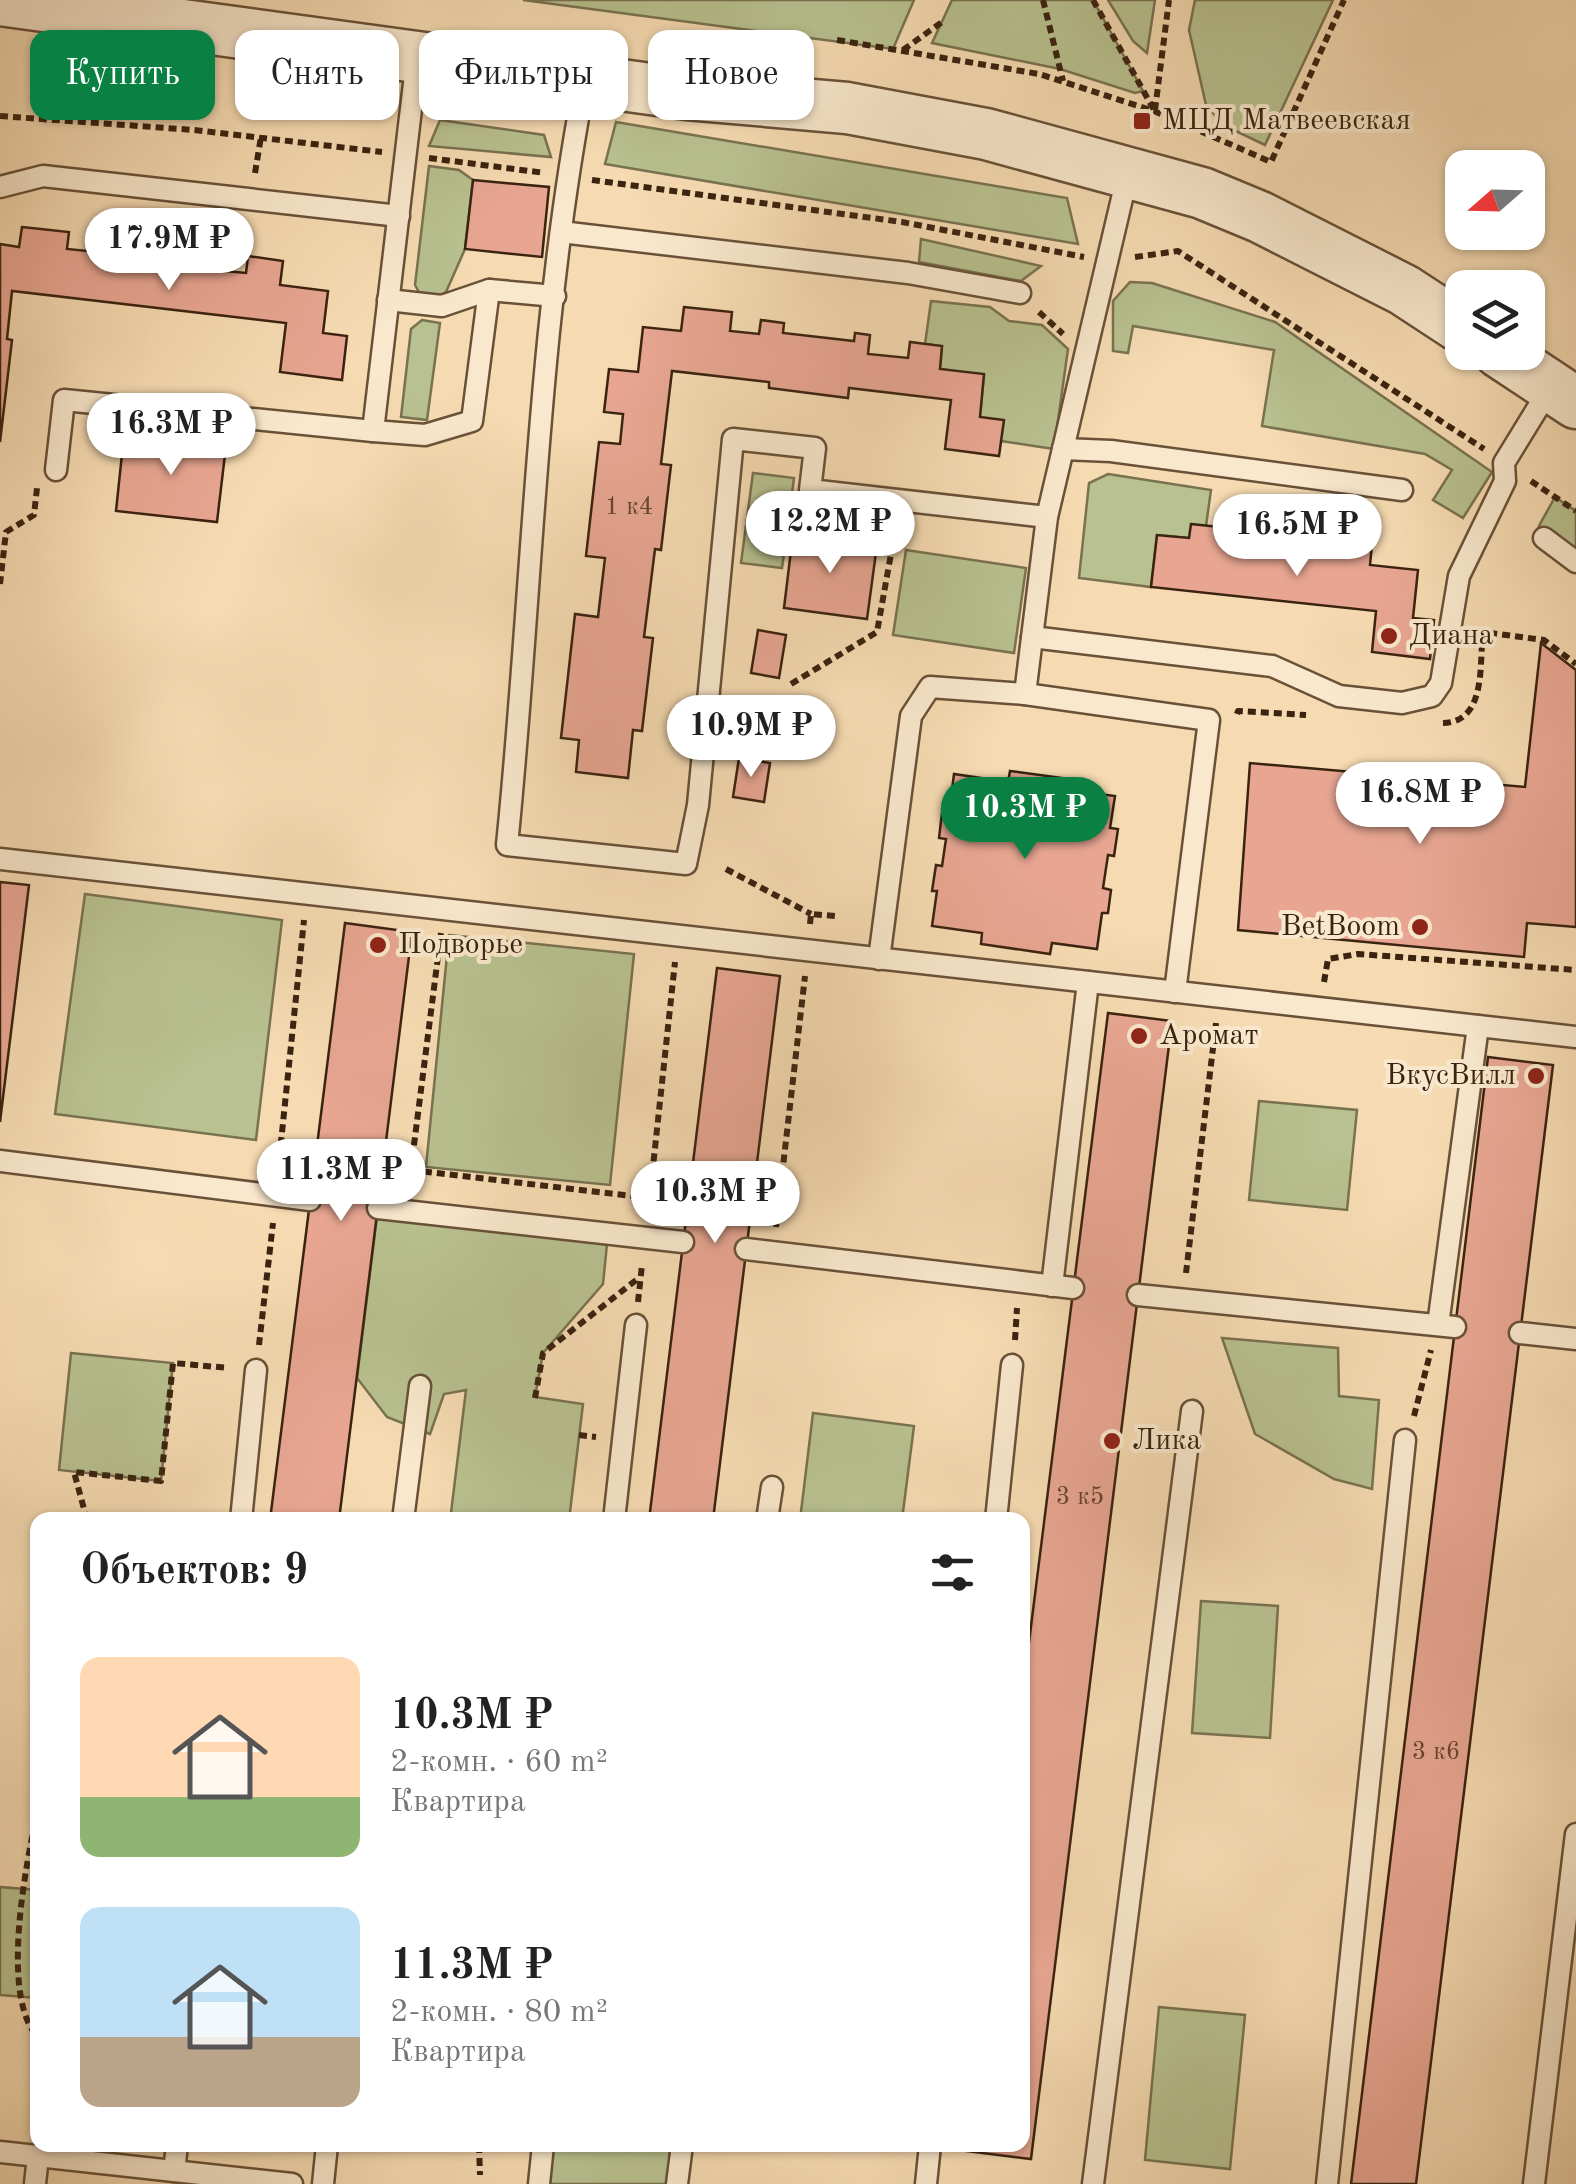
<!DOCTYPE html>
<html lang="ru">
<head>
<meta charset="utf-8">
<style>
	:root { --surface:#fff; --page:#f2f2f2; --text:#222; --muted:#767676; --accent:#0b8043 }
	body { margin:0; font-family:"Old Standard TT",serif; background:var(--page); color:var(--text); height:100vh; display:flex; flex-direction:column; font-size:38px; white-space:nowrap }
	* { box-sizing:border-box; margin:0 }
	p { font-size:32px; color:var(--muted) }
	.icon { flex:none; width:55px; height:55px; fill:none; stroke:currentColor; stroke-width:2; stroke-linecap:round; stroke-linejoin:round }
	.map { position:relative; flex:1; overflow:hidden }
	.side { position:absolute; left:30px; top:1512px; width:1000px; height:640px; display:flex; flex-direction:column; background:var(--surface); border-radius:20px; box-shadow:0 2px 8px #0004 }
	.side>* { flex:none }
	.hud { position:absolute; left:30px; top:30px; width:1000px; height:90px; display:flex; gap:20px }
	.needle { width:65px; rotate:250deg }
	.fabs { position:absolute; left:1445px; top:150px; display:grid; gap:20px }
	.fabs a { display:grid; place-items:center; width:100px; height:100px; border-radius:20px; background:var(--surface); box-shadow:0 2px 8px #0004; font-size:50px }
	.price { position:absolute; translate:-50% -85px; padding:0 22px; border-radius:35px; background:#fff; color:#222; font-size:32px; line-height:65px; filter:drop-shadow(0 2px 5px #0008) }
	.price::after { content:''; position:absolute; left:50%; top:60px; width:30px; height:22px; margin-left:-15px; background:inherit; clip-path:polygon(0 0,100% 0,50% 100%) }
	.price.on { background:var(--accent); color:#fff }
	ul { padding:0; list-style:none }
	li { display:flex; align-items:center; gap:30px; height:250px; padding:0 50px }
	li span { display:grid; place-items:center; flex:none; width:280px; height:200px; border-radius:20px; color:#555 }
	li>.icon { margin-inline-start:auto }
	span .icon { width:120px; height:120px; fill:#fffc; stroke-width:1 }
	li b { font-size:42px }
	h2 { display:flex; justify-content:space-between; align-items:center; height:120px; padding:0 50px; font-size:42px }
	.pill { padding:0 35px; border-radius:20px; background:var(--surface); box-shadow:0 2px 8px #0004; font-size:35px; line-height:90px }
	.pill.on { background:var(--accent); color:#fff }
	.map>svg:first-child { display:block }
	.green { fill:#b8c18f; stroke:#797250; stroke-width:2.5 }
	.building { fill:#e8a692; stroke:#3a2310; stroke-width:2.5 }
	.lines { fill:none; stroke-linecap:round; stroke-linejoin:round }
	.service-casing { stroke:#695138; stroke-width:25 }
	.tertiary-casing { stroke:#695138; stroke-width:55 }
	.path { stroke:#3a2310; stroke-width:6; stroke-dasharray:8 5; stroke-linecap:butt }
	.service { stroke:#f9e8cd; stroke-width:20 }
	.tertiary { stroke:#f9e8cd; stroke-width:50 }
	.poi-dot { fill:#8f2418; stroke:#f9e8cd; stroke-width:4 }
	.labels { text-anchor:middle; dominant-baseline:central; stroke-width:8; stroke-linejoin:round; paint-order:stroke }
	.number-label { font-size:25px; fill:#664430 }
	.poi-label { font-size:30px; fill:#3a2310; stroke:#f9e8cd; text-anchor:start }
</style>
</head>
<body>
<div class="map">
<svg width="1576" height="2184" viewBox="0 0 1576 2184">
	<rect width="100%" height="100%" fill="#f6dbb2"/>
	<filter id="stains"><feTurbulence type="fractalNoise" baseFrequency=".002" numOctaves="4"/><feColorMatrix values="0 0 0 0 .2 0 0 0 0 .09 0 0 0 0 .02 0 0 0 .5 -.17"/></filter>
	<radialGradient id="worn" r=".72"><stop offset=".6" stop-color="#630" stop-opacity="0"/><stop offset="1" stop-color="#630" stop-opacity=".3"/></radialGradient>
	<g class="green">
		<polygon points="523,0 914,0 893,49"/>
		<polygon points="952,0 1093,0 1143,91 1135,93 1060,69 932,43"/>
		<polygon points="1108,0 1155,0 1147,53 1133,41"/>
		<polygon points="1195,0 1333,0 1265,145 1223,125 1206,105 1189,30"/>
		<polygon points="440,120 544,135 551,157 429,146"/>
		<polygon points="616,122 1067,198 1078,244 605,164"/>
		<polygon points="429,166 459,170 473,180 465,249 446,292 436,297 421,296 415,285"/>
		<polygon points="921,239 1041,266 1021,281 919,262"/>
		<polygon points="1130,282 1152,283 1275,322 1492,472 1463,518 1433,500 1452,470 1425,454 1262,426 1274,350 1133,326 1128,353 1113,351 1113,301"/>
		<polygon points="931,301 990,307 1009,321 1042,325 1068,349 1054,449 1001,441 980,417 984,375 940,369 942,346 925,344"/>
		<polygon points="422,320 440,323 427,420 401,417 411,329"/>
		<polygon points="753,473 794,478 782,568 741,563"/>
		<polygon points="1108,474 1211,490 1206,526 1189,538 1157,535 1151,587 1079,578 1089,483"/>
		<polygon points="1555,497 1576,511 1576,553 1539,526"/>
		<polygon points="906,550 1026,568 1014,653 893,635"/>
		<polygon points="85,894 282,920 256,1140 55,1114"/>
		<polygon points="449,935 634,954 610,1185 426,1167"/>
		<polygon points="1259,1101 1357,1110 1347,1210 1249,1200"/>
		<polygon points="378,1208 608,1234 603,1284 543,1353 535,1397 583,1404 569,1520 506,1520 451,1513 466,1390 444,1394 430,1434 387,1417 357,1378"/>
		<polygon points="1222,1338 1338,1348 1339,1396 1379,1400 1372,1489 1334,1479 1255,1434"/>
		<polygon points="71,1353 173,1363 161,1481 59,1470"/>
		<polygon points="813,1413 914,1426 902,1520 800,1520"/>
		<polygon points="1201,1601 1278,1606 1270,1738 1192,1733"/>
		<polygon points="0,1887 37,1890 37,1998 0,1995"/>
		<polygon points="1159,2007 1245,2015 1230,2169 1145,2160"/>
		<polygon points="543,2145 670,2145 680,2155 682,2145 695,2145 680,2156 677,2184 539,2184"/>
	</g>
	<g class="building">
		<polygon points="473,180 549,187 542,257 465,249"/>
		<polygon points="22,227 69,232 67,249 97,252 98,235 130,239 129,248 189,255 191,250 215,252 214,270 246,273 248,256 283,261 280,285 328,291 323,333 347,336 342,380 280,372 286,323 12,291 7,339 12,340 0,442 0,244 19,247"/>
		<polygon points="684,307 732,312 730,331 759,334 761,320 784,323 783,333 854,341 855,333 870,335 868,354 908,358 910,342 942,346 940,369 984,374 980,417 1004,420 999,456 945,449 951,400 849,388 848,398 769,388 769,382 672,371 661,464 671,465 661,550 655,549 644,637 653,638 642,731 633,730 628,778 576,772 579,740 561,738 575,614 598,617 605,558 586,556 599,442 620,444 623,414 604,412 609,369 638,372 643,327 681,331"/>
		<polygon points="124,435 226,446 217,522 116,511"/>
		<polygon points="1191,524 1305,536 1303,553 1332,556 1334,540 1372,544 1370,565 1418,570 1413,618 1434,620 1430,659 1372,652 1376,611 1151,587 1157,535 1189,538"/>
		<polygon points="793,534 877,545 867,619 784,608"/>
		<polygon points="758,630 786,635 779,678 751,673"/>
		<polygon points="1541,643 1576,670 1576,927 1527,923 1524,957 1238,930 1250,763 1525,787"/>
		<polygon points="739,758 770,763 764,802 733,797"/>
		<polygon points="1010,771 1077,780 1076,791 1115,796 1110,828 1118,829 1114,856 1108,855 1103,888 1111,890 1108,913 1102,913 1097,949 1052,943 1050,954 981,944 982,933 932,926 937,891 932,891 936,865 942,866 946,839 939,838 942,813 949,814 954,774 1008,782"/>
		<polygon points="0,882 29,885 0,1122"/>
		<polygon points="345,923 412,932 339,1520 270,1520"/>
		<polygon points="717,968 780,976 713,1520 649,1520"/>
		<polygon points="1108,1013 1172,1021 1031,2159 966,2151 967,2145 1022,2145 1022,1698"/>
		<polygon points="1488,1057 1553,1065 1416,2184 1351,2184"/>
	</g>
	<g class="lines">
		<defs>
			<g id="service">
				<path d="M585 80C536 332 533 591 507 845L686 864 698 805 733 439 815 448 810 490 1047 517"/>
				<polyline points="0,187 43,176 399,216"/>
				<polyline points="561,232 908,273 1020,293"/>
				<polyline points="388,300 442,306 489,290 555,296"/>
				<polyline points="373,431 425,435 472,421 489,290"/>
				<polyline points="1063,449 1111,451 1402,490"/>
				<polyline points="56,470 64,400 373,431 417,58"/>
				<polyline points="1544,538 1576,562"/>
				<polyline points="1032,637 1272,666 1339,696 1402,703 1432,696 1441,683 1459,576 1505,481 1504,463 1550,388"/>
				<polyline points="1025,694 1047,517 1128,173"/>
				<polyline points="0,859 1576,1037"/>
				<polyline points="879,959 911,716 930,687 1025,694 1209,720 1175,992"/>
				<polyline points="0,1161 310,1200"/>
				<polyline points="378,1208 683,1242"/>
				<polyline points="746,1249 1073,1288"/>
				<polyline points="1052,1286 1088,982"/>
				<polyline points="1138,1295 1455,1327"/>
				<polyline points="1438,1325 1478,1026"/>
				<polyline points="1520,1333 1576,1339"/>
				<polyline points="241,1520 256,1370"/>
				<polyline points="403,1520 420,1386"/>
				<polyline points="614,1520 636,1325"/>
				<polyline points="767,1520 772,1487"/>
				<polyline points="996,1520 1012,1365"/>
				<polyline points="0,2152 292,2184"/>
				<polyline points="174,2171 177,2145"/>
				<polyline points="35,2184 38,2156"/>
				<polyline points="323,2184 327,2145"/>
				<polyline points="539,2184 543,2145"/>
				<polyline points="677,2184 682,2145"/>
				<polyline points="926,2184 930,2145"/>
				<polyline points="1093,2184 1192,1411"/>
				<polyline points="1327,2184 1405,1440"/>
				<polyline points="1534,2184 1576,1834"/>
			</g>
			<g id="tertiary">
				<polyline points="0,0 687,94 847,108 986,134 1202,193 1260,217 1404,290 1462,328"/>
				<polyline points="1499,352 1576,403"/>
			</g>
		</defs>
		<use href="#service" class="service-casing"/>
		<use href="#tertiary" class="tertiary-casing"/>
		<g class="path">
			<polyline points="1043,0 1063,81"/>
			<polyline points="1093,0 1154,110"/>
			<polyline points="837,40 1039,74 1154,111 1271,162 1344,0"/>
			<polyline points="903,50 942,22"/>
			<polyline points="1155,110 1169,0"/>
			<polyline points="0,116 194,130 382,152"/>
			<polyline points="429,158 545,173"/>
			<polyline points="255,173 261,137"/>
			<polyline points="592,180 902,222 1084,257"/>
			<polyline points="1135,257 1178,251 1484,449"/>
			<polyline points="1039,312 1063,334"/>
			<polyline points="1531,481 1576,511"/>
			<polyline points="0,584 6,532 34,515 37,488"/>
			<polyline points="791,684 877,632 896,526"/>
			<polyline points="1237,714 1238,711 1306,715"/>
			<path d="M1443 723C1487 722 1479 664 1483 632L1544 640 1576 664"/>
			<polyline points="726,869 811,914"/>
			<polyline points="810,924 811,914 835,916"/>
			<polyline points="1324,982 1328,959 1358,954 1576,970"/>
			<polyline points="411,1170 649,1198"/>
			<polyline points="278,1171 304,920"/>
			<polyline points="409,1184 441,933"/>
			<polyline points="648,1213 675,962"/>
			<polyline points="776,1227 805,976"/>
			<polyline points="1186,1273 1216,1023"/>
			<polyline points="638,1302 642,1265"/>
			<polyline points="1015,1340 1017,1308"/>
			<polyline points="259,1345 273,1223"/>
			<polyline points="535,1398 543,1353 640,1277"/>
			<polyline points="1414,1416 1431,1350"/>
			<polyline points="579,1435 596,1437"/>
			<polyline points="87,1520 74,1472 161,1481 173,1363 229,1368"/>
			<path d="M38 1810C25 1866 0 1998 38 2037"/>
			<polyline points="479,2145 480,2175"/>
		</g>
		<use href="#service" class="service"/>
		<use href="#tertiary" class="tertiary"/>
	</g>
	<g class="poi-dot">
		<rect x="1132" y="111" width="20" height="20" rx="5"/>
		<circle cx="1389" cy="636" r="10"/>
		<circle cx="1420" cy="927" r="10"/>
		<circle cx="378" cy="945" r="10"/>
		<circle cx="1139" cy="1036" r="10"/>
		<circle cx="1536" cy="1076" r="10"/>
		<circle cx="1112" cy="1441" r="10"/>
	</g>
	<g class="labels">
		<g class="number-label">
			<text x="629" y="507">1 к4</text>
			<text x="1080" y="1497">3 к5</text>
			<text x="1436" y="1752">3 к6</text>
		</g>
		<g class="poi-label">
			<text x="1162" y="121">МЦД Матвеевская</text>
			<text x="1409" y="636">Диана</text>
			<text x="1400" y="927" text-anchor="end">BetBoom</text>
			<text x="398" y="945">Подворье</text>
			<text x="1159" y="1036">Аромат</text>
			<text x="1516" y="1076" text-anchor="end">ВкусВилл</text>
			<text x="1132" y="1441">Лика</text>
		</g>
	</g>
	<rect width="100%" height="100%" filter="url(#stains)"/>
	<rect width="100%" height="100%" fill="url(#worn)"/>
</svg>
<div class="fabs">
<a><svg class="needle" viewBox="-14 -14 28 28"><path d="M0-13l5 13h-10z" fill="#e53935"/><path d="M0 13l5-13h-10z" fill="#767676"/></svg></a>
<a><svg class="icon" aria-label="layers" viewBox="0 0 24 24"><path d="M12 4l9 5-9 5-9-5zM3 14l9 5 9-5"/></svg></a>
</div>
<b class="price" style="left:169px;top:293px">17.9M ₽</b>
<b class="price" style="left:171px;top:478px">16.3M ₽</b>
<b class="price" style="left:830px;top:576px">12.2M ₽</b>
<b class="price" style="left:1297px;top:579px">16.5M ₽</b>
<b class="price" style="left:751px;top:780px">10.9M ₽</b>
<b class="price" style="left:1420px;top:847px">16.8M ₽</b>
<b class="price on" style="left:1025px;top:862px">10.3M ₽</b>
<b class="price" style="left:341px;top:1224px">11.3M ₽</b>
<b class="price" style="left:715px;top:1246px">10.3M ₽</b>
<div class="hud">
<a class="pill on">Купить</a>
<a class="pill">Снять</a>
<a class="pill">Фильтры</a>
<a class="pill">Новое</a>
</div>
<section class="side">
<h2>Объектов: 9<svg class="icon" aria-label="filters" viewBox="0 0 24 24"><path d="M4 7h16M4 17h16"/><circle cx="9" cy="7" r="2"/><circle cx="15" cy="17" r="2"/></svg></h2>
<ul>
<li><span style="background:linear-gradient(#ffd9b3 70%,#8fb573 0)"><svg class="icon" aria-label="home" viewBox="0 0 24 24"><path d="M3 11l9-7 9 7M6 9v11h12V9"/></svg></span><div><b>10.3M ₽</b><p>2-комн. · 60 m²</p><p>Квартира</p></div></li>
<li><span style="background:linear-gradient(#bfe0f5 65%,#b9a48a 0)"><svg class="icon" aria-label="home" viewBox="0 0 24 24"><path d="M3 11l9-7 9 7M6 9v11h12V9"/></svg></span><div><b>11.3M ₽</b><p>2-комн. · 80 m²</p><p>Квартира</p></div></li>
</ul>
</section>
</div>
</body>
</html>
